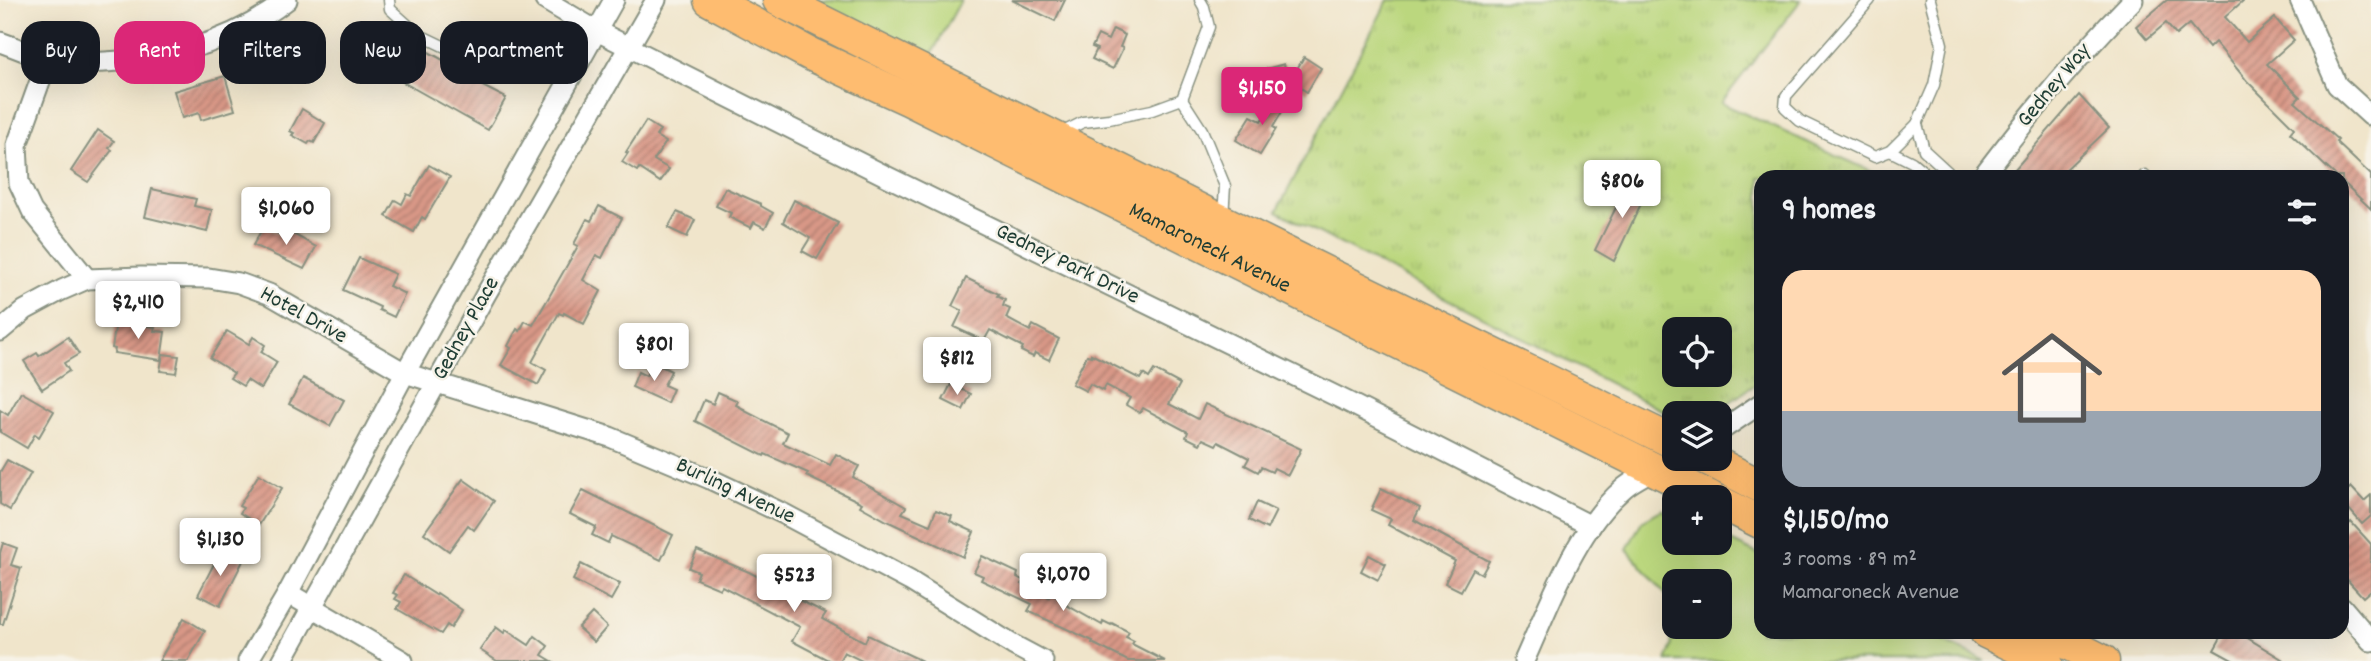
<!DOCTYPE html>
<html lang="en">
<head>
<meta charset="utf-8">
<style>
	:root { --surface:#171b24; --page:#20242c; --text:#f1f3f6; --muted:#9ea1a6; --line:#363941; --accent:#db2777 }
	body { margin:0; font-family:Dekko,sans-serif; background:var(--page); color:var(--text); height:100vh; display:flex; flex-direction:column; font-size:26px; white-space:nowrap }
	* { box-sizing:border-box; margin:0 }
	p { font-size:23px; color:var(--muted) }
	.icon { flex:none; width:38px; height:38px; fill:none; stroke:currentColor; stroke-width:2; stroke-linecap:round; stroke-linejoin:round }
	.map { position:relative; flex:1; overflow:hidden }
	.drawer { position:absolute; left:1754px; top:170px; width:595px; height:469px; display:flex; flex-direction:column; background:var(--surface); border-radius:21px; box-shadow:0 7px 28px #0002 }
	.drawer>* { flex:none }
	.guide { position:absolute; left:21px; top:21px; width:665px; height:63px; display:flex; gap:14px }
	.controls { position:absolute; left:1662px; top:317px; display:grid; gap:14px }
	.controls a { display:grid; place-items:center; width:70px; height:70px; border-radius:14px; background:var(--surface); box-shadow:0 7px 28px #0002; font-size:35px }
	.price { position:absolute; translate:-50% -60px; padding:0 16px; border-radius:7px; background:#fff; color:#222; font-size:23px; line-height:46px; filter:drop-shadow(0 2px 4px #0008) }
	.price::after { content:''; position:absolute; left:50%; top:42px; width:21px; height:16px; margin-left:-10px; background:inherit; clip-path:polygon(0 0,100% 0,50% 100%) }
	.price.current { background:var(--accent); color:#fff }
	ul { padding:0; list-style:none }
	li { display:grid; align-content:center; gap:14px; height:371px; padding:0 28px }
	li+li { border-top:2px solid var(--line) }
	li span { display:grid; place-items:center; height:217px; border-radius:21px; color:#555 }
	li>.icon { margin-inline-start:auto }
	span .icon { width:126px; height:126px; fill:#fffc; stroke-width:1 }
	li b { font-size:30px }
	h2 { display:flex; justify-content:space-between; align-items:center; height:84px; padding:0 28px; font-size:30px }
	.chip { padding:0 24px; border-radius:21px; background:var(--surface); box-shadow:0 7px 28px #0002; font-size:24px; line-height:63px }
	.chip.current { background:var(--accent); color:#fff }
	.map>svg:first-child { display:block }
	.grass { fill:#bbd77e; stroke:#6d8a59; stroke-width:2; fill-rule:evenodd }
	.park { fill:url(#park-tufts); stroke:#6d8a59; stroke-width:2; fill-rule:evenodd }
	.building { fill:url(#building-hatch) }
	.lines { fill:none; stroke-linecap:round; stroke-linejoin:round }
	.lane-casing { stroke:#889180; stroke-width:13 }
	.street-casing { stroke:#889180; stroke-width:23 }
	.primary-casing { stroke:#889180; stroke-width:35 }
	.lane { stroke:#fff; stroke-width:10 }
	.street { stroke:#fff; stroke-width:19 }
	.primary { stroke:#febc70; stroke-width:32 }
	.labels { text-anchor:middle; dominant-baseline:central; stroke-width:5; stroke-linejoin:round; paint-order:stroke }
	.street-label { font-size:23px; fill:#1f3d34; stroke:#f7f3e8 }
</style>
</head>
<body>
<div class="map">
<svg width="2371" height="661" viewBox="0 0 2371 661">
	<defs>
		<pattern id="park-tufts" width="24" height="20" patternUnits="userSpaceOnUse" patternTransform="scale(1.75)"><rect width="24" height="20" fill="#bbd77e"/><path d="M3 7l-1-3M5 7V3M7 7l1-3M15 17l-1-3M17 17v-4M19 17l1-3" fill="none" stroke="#a0b96e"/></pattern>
		<pattern id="building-hatch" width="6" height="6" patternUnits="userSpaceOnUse" patternTransform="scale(1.75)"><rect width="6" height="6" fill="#d99887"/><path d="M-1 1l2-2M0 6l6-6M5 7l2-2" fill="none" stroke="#af7d6f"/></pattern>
	</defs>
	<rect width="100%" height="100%" fill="#f7f3e8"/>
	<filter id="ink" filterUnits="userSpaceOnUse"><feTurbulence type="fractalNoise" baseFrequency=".0143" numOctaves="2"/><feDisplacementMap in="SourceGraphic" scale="14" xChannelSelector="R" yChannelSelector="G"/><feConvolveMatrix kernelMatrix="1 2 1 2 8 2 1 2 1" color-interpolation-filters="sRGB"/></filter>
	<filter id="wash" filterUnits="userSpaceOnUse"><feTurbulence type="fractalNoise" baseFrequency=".00686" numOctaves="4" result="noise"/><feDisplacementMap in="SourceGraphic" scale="28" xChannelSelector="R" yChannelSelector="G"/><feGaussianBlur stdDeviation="1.57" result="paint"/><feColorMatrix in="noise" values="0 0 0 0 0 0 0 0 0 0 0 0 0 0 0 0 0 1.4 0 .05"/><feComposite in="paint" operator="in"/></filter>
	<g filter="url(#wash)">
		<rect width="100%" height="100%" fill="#f0e5cb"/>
		<g class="grass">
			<polygon points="780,0 961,0 922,72"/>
			<path d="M1663 509 1675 524V542H1720V536L1760 555V632H1925L1985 661H1666L1672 645 1667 596 1627 549 1642 521ZM1720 581V626H1675V581Z"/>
		</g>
		<path class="park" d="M1388 0H1801L1721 103 1884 177H1760V381L1714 413H1675V417L1277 211ZM1675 329H1720V374H1675Z"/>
		<g id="blocks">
			<g class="building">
				<polygon points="1012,0 1065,0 1055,21"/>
				<polygon points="2167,0 2244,0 2225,17 2247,42 2275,18 2294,40 2267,64 2300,97 2295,102 2338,140 2336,142 2371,175 2371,209 2342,181 2342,177 2337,177 2290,133 2294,128 2247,81 2215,42 2209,48 2189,24 2176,35 2166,23 2147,39 2136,26"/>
				<polygon points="1113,29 1125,35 1120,47 1123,48 1113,69 1092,59 1097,49 1092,47 1098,35 1108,40"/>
				<polygon points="393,40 422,56 425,50 454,66 451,70 506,98 488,130 392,76 398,66 383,58"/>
				<polygon points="1304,57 1321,68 1307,92 1290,81"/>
				<polygon points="1284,64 1289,82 1272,87 1266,69"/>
				<polygon points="225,76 235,110 201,120 199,113 182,118 174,91"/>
				<polygon points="1279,93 1289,100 1273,127 1276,129 1260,155 1236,140 1251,116 1261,121"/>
				<polygon points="2079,95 2109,128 2058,177 2008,177"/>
				<polygon points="302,109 325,123 314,143 310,141 308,144 292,135 294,133 290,131"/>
				<polygon points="646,121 660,130 656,136 666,142 654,160 669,169 660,182 639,168 637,171 622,162 628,153 626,152"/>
				<polygon points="98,130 114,141 109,148 112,150 88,182 71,171"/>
				<polygon points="429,165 450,177 425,219 422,217 414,232 386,216 395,200 402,204 407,194 411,196"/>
				<polygon points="1630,179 1648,189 1614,261 1595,250"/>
				<polygon points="725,188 761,204 761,206 773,213 765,228 754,222 751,228 729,217 731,213 716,206"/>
				<polygon points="152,189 196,199 194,206 212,210 207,232 145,217"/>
				<polygon points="794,200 838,223 817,259 802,251 810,238 783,222"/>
				<polygon points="599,206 622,218 602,258 596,255 583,280 601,291 584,324 564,313 563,315 559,313 532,362 546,370 538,385 501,365 511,348 508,346 517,329 520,331 525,321 533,325 578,246 574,244 587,219 591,221"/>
				<polygon points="677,212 695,220 687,237 668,228"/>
				<polygon points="264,226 281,235 284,229 316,247 304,269 253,245"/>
				<polygon points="359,258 395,274 389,286 405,294 394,317 379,310 380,307 343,290"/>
				<polygon points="966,278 999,294 997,296 1005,300 1003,306 1010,309 1006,318 1030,331 1033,325 1059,339 1049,360 1035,353 1033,357 1021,351 1023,347 990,330 984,341 954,327 962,311 952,306"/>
				<polygon points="116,322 155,327 154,331 165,332 161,360 114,353 115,349 112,348"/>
				<polygon points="227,331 249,344 253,337 265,345 261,352 277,362 261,389 247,380 243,386 230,378 234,373 210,358"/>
				<polygon points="68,337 79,354 64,363 69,371 42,389 24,361 37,353 39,356"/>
				<polygon points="163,354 179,356 176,373 160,371"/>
				<polygon points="1091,354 1140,379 1143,374 1149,378 1154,370 1180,384 1169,404 1198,419 1205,404 1301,449 1288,475 1274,468 1272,472 1261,467 1258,472 1245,465 1249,458 1218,442 1216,445 1203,439 1200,444 1186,437 1188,432 1143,408 1140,413 1126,405 1130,398 1106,385 1103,391 1090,384 1086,391 1072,384 1087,355 1091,356"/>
				<polygon points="653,362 671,371 664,385 673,389 667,403 632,387 638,372 646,376"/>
				<polygon points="303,378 344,400 330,426 289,404"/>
				<polygon points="951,384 971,394 963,410 943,400"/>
				<polygon points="21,392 54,411 39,437 35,434 27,448 0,432 0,410 8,415"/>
				<polygon points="718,392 738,401 736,405 744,409 743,410 788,433 783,443 830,465 836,454 859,466 853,477 906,507 902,513 930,525 936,510 952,516 950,521 974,532 963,557 887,521 860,506 862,503 806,476 808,473 765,454 764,456 695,421 704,400 713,404"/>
				<polygon points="7,460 31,473 10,510 0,504 0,472"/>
				<polygon points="259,474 282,488 259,525 240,513 243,508 239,506"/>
				<polygon points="463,479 494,501 474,530 468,525 449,551 424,533"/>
				<polygon points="2351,487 2364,501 2371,495 2371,516 2362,524 2342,501 2342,495"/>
				<polygon points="1381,489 1420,508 1414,520 1489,561 1482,574 1473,569 1461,591 1445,583 1455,561 1388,525 1391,519 1371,510"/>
				<polygon points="583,490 673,535 661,560 611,536 608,543 592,535 596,527 570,514"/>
				<polygon points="1257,502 1276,511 1267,529 1249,520"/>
				<polygon points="2351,522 2371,544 2371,590 2363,597 2342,574 2342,531"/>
				<polygon points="3,543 17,548 11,565 21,568 3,624 0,624 0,553"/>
				<polygon points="221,550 243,561 220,606 198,595"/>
				<polygon points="697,550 749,572 787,592 786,594 826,613 822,619 865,642 868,635 922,661 862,661 844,652 839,661 830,661 792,641 800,627 722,586 720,589 696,579 699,572 689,568"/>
				<polygon points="1369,555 1386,564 1378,580 1361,571"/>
				<polygon points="982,556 1018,573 1017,577 1024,581 1022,584 1049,597 1050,594 1064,600 1063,603 1102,625 1103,621 1111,625 1112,623 1129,632 1126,637 1134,641 1132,644 1165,661 1128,661 1092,643 1093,641 1028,611 1032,604 981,580 983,576 974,572"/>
				<polygon points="581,564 620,584 611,600 573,580"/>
				<polygon points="404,575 436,595 437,593 462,610 451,628 447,625 441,634 397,609 401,602 395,599 398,595 393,593"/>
				<polygon points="592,613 607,627 594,642 578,628"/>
				<polygon points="184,618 205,631 188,661 159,661"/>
				<polygon points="496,627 504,633 506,630 529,645 535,636 548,646 542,655 552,661 497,661 480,650"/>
				<polygon points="2224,632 2248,632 2246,637 2285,661 2234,661 2214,650"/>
			</g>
		</g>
	</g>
	<g filter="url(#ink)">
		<use href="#blocks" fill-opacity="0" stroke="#889180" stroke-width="2"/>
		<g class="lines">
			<defs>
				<g id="lane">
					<polyline points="389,0 390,9 418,34 493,70 529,59 585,24"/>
					<polyline points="1870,0 1786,96 1785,107 1800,121 1875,157 1890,151 1917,124 1934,85 1942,44 1930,0"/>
					<polyline points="1182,99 1202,130 1225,186 1223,217"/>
					<polyline points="1917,124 1924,150 1948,172 1948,177"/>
					<polyline points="1059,134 1083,122 1109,119 1152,110 1182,99 1209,27 1204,7 1200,0"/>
					<polyline points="1890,151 1912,162 1930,177"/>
					<polyline points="2143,177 2145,175"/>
				</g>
				<g id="street">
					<polyline points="545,0 595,30 886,176 1346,401 1591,526"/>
					<polyline points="2300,0 2337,85 2371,116"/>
					<path d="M0 42C15 47 30 54 46 59 64 63 86 63 105 62 171 59 234 41 287 0"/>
					<polyline points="48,59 17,145 19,183 32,211 87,279"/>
					<path d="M1982 177C2029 115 2078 56 2133 0"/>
					<polyline points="0,331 25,310 62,290 87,279 141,277 209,278 239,283 269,294 405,373 610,437 710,479 784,514 910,581 1013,645 1043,661"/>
					<polyline points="1720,431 1760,404"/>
					<polyline points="288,593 403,661"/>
					<polyline points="2342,607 2371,641"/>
					<polyline points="248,661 288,593 405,373 614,0"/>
					<polyline points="282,661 486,294 656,0"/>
					<path d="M1524 661C1550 604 1575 530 1624 488 1638 476 1660 468 1676 458"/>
				</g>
				<g id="primary">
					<path id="s1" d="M710 0 810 54 908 99 1710 497"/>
					<polyline points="779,0 1302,261 1675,443"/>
					<polyline points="1706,458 1760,486"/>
					<polyline points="1720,502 1760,522"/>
					<polyline points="1986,632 2046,661"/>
					<polyline points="2046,632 2103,661"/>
				</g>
			</defs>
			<use href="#lane" class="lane-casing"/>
			<use href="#street" class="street-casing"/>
			<use href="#primary" class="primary-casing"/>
			<use href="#lane" class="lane"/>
			<use href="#street" class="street"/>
			<use href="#primary" class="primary"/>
		</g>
	</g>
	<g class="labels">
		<g class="street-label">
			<text transform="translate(2055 86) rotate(-50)">Gedney Way</text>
			<text stroke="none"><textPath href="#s1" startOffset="558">Mamaroneck Avenue</textPath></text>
			<text transform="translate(1067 265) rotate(26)">Gedney Park Drive</text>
			<text transform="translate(303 316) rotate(29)">Hotel Drive</text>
			<text transform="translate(467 329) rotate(-61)">Gedney Place</text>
			<text transform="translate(735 492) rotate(25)">Burling Avenue</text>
		</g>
	</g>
</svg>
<div class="controls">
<a><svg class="icon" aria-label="locate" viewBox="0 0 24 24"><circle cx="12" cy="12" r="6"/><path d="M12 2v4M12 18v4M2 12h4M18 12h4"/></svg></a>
<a><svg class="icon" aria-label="layers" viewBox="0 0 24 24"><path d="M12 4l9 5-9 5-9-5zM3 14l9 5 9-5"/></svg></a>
<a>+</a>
<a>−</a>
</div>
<b class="price current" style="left:1262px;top:127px">$1,150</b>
<b class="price" style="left:1622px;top:220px">$806</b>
<b class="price" style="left:286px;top:247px">$1,060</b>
<b class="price" style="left:138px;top:341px">$2,410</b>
<b class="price" style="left:654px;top:383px">$801</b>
<b class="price" style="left:957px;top:397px">$812</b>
<b class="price" style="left:220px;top:578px">$1,130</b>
<b class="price" style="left:1063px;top:613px">$1,070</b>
<b class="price" style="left:794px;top:614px">$523</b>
<div class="guide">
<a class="chip">Buy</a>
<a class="chip current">Rent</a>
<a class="chip">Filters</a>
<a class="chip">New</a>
<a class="chip">Apartment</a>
</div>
<section class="drawer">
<h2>9 homes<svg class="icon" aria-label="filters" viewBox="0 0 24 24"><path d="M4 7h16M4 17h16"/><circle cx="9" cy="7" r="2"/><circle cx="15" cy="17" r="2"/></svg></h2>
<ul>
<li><span style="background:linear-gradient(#ffd9b3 65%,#9aa5b1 0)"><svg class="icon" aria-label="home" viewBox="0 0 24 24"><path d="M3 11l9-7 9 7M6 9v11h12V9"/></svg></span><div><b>$1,150/mo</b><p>3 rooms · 89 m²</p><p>Mamaroneck Avenue</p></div></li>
</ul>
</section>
</div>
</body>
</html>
